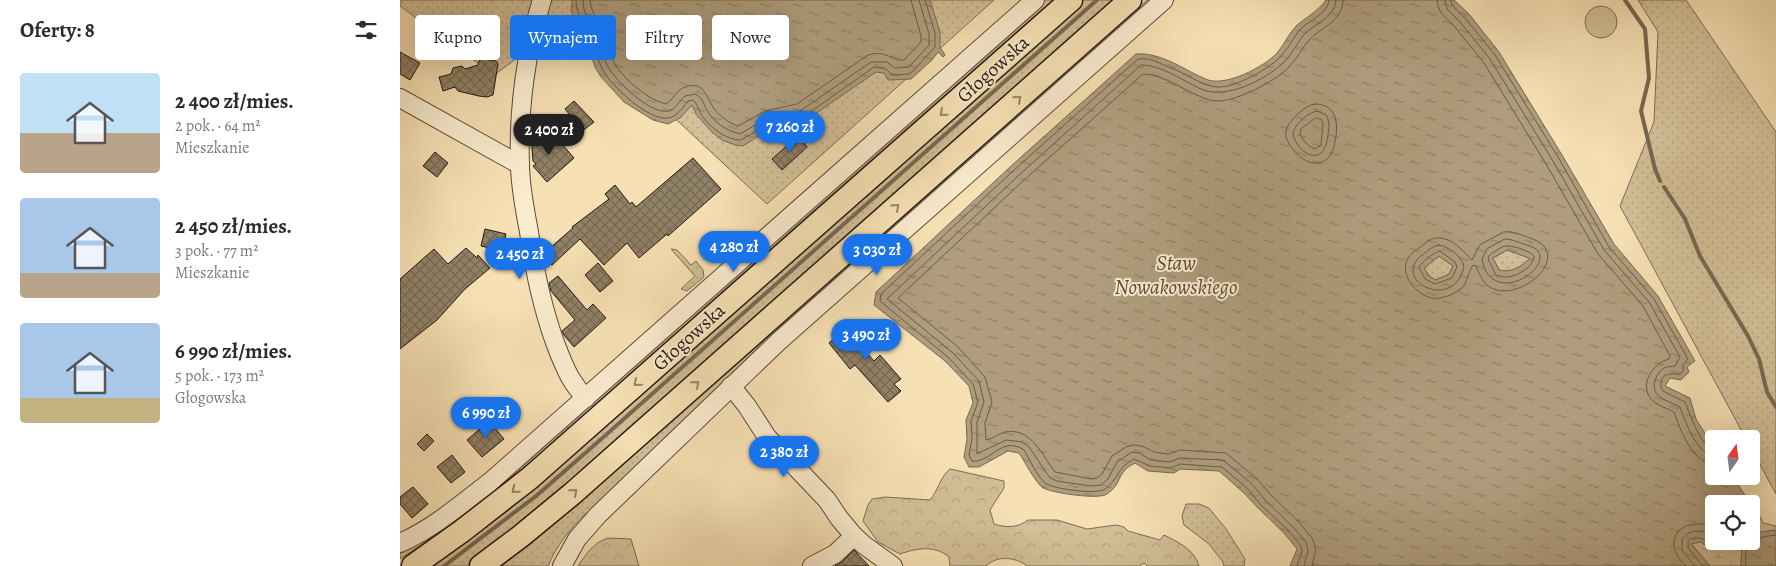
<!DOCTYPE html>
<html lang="pl">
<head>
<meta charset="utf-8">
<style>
	:root { --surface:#fff; --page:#f7f7f7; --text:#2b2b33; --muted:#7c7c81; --accent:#1a73e8 }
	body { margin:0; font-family:Alegreya,serif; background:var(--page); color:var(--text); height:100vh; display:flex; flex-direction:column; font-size:19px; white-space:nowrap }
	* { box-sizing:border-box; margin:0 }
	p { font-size:16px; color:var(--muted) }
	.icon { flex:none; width:28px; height:28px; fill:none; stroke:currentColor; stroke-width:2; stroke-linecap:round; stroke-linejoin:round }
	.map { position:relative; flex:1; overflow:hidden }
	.side { display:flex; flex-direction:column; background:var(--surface); width:400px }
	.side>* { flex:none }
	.banner { position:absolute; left:15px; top:15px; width:475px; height:45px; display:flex; gap:10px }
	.needle { width:32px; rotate:14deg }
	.tools { position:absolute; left:1305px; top:430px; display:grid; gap:10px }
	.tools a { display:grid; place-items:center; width:55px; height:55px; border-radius:5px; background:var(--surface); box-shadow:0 5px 20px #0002; font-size:25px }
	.price { position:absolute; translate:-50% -42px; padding:0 11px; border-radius:18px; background:var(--accent); color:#fff; font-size:16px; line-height:32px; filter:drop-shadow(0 1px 2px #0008) }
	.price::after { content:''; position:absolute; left:50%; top:30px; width:15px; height:11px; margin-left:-8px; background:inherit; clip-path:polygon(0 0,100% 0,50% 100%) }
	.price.current { background:#222; color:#fff }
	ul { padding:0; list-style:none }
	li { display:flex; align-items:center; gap:15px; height:125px; padding:0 20px }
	li span { display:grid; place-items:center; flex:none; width:140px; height:100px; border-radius:5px; color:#555 }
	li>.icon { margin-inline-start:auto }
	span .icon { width:60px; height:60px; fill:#fffc; stroke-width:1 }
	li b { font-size:21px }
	h2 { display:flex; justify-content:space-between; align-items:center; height:60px; padding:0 20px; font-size:21px }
	.pill { padding:0 18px; border-radius:5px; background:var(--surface); box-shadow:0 5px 20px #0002; font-size:18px; line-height:45px }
	.pill.current { background:var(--accent); color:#fff }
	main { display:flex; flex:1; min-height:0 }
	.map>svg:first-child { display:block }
	.grass { fill:url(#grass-dots); stroke:#7b6c55 }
	.forest { fill:url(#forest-crowns); stroke:#7b6c55 }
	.wetland { fill:url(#wetland-marsh); stroke:#7b6c55 }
	.garden { fill:#d3bf98; stroke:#7b6c55 }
	.water { fill:url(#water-ripples); stroke:#776852; fill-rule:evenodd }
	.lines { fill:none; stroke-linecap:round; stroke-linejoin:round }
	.shore { stroke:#695b48; stroke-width:1 }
	.stream { stroke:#776852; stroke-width:4 }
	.building { fill:url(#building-cross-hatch); stroke:#231912 }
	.minor-casing { stroke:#584b3a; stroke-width:20 }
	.major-casing { stroke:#231912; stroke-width:25 }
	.minor { stroke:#faecce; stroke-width:18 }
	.major { stroke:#f7e1b4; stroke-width:22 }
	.oneway { stroke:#98876b }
	.labels { text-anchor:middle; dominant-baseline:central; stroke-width:4; stroke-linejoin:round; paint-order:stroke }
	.street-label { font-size:20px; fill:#231912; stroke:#faecce }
	.water-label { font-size:21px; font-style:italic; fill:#5b4e3d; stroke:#faecce }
</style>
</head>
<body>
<main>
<section class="side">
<h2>Oferty: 8<svg class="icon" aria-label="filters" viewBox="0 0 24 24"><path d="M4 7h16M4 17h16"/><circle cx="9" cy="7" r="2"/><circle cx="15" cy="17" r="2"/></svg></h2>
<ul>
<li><span style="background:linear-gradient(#bfe0f5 60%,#b9a48a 0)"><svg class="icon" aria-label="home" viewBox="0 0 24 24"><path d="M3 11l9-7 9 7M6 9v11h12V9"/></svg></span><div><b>2 400 zł/mies.</b><p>2 pok. · 64 m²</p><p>Mieszkanie</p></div></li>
<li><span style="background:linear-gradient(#a9c7e8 75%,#b9a48a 0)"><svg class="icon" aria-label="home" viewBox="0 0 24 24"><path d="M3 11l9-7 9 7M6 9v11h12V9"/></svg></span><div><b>2 450 zł/mies.</b><p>3 pok. · 77 m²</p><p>Mieszkanie</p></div></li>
<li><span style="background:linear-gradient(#a9c7e8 75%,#c2b280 0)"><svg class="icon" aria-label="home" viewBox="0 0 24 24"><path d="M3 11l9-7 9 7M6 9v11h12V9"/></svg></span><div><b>6 990 zł/mies.</b><p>5 pok. · 173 m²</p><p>Głogowska</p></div></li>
</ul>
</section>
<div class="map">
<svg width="1376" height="566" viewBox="0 0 1376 566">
	<defs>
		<pattern id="grass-dots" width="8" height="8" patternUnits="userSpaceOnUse" patternTransform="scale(1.25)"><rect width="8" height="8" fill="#d3bf98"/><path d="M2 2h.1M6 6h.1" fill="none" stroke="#b5a482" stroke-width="1.8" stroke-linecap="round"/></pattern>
		<pattern id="forest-crowns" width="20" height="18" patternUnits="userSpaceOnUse" patternTransform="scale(1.25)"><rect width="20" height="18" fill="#d3bf98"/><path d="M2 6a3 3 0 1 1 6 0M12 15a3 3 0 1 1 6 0" fill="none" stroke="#b5a482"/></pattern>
		<pattern id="wetland-marsh" width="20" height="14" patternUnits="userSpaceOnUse" patternTransform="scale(1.25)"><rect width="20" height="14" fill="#d3bf98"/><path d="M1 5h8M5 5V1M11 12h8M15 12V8" fill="none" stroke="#b5a482"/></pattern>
		<pattern id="water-ripples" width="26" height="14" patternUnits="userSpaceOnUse" patternTransform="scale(1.25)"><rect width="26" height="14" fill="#af9d7d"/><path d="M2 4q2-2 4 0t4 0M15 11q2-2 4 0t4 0" fill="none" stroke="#8e7f65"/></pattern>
		<pattern id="building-cross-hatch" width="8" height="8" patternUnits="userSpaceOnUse" patternTransform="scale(1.25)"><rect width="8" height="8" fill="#918166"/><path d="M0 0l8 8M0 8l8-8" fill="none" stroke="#766953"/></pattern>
	</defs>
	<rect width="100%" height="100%" fill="#f7e1b4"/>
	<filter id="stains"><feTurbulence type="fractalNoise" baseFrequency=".004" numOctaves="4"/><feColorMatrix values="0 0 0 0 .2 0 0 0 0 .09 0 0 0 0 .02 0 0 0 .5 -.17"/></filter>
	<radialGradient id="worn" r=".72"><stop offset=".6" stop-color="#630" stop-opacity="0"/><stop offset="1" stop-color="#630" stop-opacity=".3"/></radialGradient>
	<g class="grass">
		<polygon points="0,0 594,0 367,204 169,20 94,75 0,6"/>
		<path d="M645 0H653C543 97 432 194 322 292 219 386 117 482 0 559V552L6 550 515 115Z"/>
		<polygon points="683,0 717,0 199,458 66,566 31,566 184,441"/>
		<path d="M747 0H754L189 514 186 513C171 528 156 546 148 566H102L178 504Z"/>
		<polygon points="1238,0 1286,0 1376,132 1376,494 1351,448 1351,439 1346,439 1220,206 1254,122 1258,32"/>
		<polygon points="271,249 277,250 291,265 296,261 303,270 304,277 287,291 281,289 295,276"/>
		<path d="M1107 250 1130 258C1122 267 1110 274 1099 270L1093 258Z"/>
		<polygon points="1039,256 1053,266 1049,274 1036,280 1029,276 1024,268"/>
		<polygon points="786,504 799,504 809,508 826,529 845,559 844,566 824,566 823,562 809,544 784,525 782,516"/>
	</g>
	<g class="forest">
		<path d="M550 469 604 481V488L590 510 594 524C606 528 618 528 628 520H657L687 529 716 525 724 527 728 531 760 540 764 535C778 542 795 550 799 566H747L744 563 739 566H627C616 557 597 555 586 566H550L549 557C535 545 517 548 500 554L478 542 463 521 468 505 472 499 485 497 530 500C538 491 540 477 550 469Z"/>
		<path d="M208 538 231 539 239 566H178C187 553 193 543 208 538Z"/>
	</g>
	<g class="wetland">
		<polygon points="1351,508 1356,509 1363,523 1376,526 1376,532 1374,530 1357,533 1351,538"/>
		<polygon points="1316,541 1348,541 1342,546 1341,566 1310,566 1291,543 1301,542 1312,550"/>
	</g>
	<circle class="garden" cx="1201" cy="22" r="16"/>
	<g class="water">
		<polygon points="172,0 530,0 540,32 540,47 545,55 543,57 538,52 532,60 511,79 488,80 484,73 476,72 405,121 371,128 343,146 335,145 322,140 312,132 296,114 292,105 280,118 268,124 253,120 224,102 201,77 195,67 186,40 171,11"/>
		<path d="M926 0H1054L1069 14 1099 52 1162 155 1214 244 1258 296 1295 361 1287 367 1289 372 1281 380 1270 378 1265 386 1290 398 1296 419 1314 448V476H1332L1347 498 1349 504H1314V541H1316L1312 550 1301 542 1291 544 1310 566H890L897 549 884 533 857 507 844 493 819 471 780 469 774 473 748 471 735 463C732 465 727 467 725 470 717 479 720 485 707 494 699 500 653 493 643 488 635 482 625 462 619 453L608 451 579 467H569L564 457 567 439 566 420 573 403 569 386 545 361 474 305 476 292 610 167 736 54C762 52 785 71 808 80 827 86 864 67 877 53 884 45 889 33 897 25 907 17 918 11 926 0ZM1107 250 1129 258H1130C1122 267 1110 273 1099 270L1093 258ZM1039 256 1053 266 1049 274 1036 280 1029 276 1024 268Z"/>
		<polygon points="1374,530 1376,532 1376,566 1341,566 1342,546 1348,541 1351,541 1351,538 1357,533"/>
	</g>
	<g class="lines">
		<g class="shore">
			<path d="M176 0C176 15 184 22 190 35 195 47 197 60 204 72 213 87 249 121 268 118 277 117 283 107 288 101L293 100C298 104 298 109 301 114 309 127 326 140 341 140L369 124 403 117 474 67 486 69 492 75 509 74 513 71 535 47V33L525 0"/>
			<path d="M183 0C182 12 190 21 195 31 200 43 202 56 208 67 216 81 251 115 268 111 276 109 279 101 285 96L295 94C303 98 303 103 307 110 313 122 327 131 340 134L367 118 400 111 471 62H487L495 68 509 67 529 45V34L519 0"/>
			<path d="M190 0C190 11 199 21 203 32 207 41 209 51 213 61 221 77 248 100 266 104 273 100 276 91 283 88 305 78 307 100 315 110 321 117 329 123 338 126L365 111 397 104 468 55C486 49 493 62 504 60L521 42V36L511 0"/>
			<path d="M1037 0 1038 6 1041 13 1055 27 1084 63 1146 164 1198 254 1243 306 1270 356 1269 359C1253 363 1238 385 1252 400 1258 406 1267 408 1274 412 1280 429 1292 463 1314 464"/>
			<path d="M1045 0 1047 9 1060 22 1090 59 1153 161 1204 250 1249 302 1280 357 1275 366C1272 367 1267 366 1264 368 1257 372 1251 385 1256 393 1261 400 1273 403 1280 407 1285 421 1297 455 1314 456"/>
			<path d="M1051 0 1052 5 1065 18 1095 55 1158 157 1209 247 1254 299 1288 359 1283 365V371L1280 374C1269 374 1260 372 1261 388L1263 391 1285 402C1290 414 1301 448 1314 450"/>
			<path d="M915 104C935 104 938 120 936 136 934 149 931 163 915 163 908 163 903 159 898 155 882 138 881 129 899 113 904 109 908 105 915 104Z"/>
			<path d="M917 111 926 115C930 122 929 128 928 135 924 172 895 151 893 133 896 123 907 113 917 111Z"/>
			<path d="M916 118 921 119 923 123 921 145 915 149C909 147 901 139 900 133L901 129Z"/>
			<path d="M1104 232C1113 231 1121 235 1130 238 1177 253 1119 307 1088 286 1082 281 1079 273 1076 266L1073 265C1068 272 1068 282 1061 289 1054 294 1041 300 1032 298 1017 295 1000 276 1007 260 1010 253 1018 249 1024 244 1030 239 1037 236 1045 239 1057 242 1064 253 1072 260L1080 245Z"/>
			<path d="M1105 239C1111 239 1118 242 1124 244 1129 246 1135 247 1138 251 1152 271 1090 307 1082 259L1087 249Z"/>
			<path d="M1039 245C1049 247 1062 256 1064 267 1053 313 990 280 1022 255 1028 251 1032 246 1039 245Z"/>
			<path d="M1104 246C1112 245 1128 250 1134 256 1134 267 1115 278 1105 277 1104 277 1097 275 1096 275L1089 261 1088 257 1091 254Z"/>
			<path d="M1040 251 1055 262 1057 267 1052 278 1035 284 1025 279 1019 267C1023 261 1033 253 1040 251Z"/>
			<path d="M897 566 902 551 901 546 888 530 860 504 848 489 822 467 780 464 771 468 750 466 734 459C717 467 719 479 705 489 698 495 652 489 645 483 638 477 629 459 624 450 602 435 591 463 572 461L569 455 572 439 571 421 578 402 573 384 549 358 480 301 481 294 613 171 738 59C749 57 761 64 771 68 786 73 801 86 818 87 834 88 869 69 880 57 887 50 892 41 898 32 906 21 928 15 929 0"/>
			<path d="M904 566 908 551 906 542 892 526 865 500 852 484 823 460 780 458 770 462 751 460 739 453 732 452 717 462 708 479 701 485 690 486 657 481 650 478 629 447 622 442 606 440 577 454V422L584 402 579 381 553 353 487 299 618 176 741 65C762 65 783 81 801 89 826 100 864 80 882 64 891 56 896 45 903 36 913 24 935 18 936 0"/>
			<path d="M912 566 916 549 912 538 898 521 870 494 857 479 826 453 780 450 768 454 754 452 742 446 733 445 726 447 712 456 702 474 697 478 691 479 655 472C642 455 631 427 605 432 598 434 593 439 586 440L585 423 592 402 585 377 558 347 498 298 623 181 743 74C762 74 782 89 799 96 805 99 812 101 818 101 837 101 876 81 889 67 897 59 902 48 910 39 922 27 943 21 943 0"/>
			<path d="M1286 566C1282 562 1278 558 1276 553 1270 541 1277 527 1290 525 1298 523 1306 525 1314 523"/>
			<path d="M1295 566 1282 550V539C1288 530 1299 530 1308 533L1314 530"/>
			<path d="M1303 566 1288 548V542C1294 534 1302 539 1309 542L1314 537"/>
			<path d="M1346 566C1346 561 1345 553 1347 549 1352 538 1365 536 1376 535"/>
		</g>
		<g class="stream">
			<polyline points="1225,0 1245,29 1249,78 1241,111 1255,169 1260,181"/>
			<polyline points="1264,187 1285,219 1300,256 1348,336 1359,359 1367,392 1376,407"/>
			<polyline points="44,566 136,496 182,456 697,0"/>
		</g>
	</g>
	<g class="building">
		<polygon points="0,52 20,63 10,80 0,74"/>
		<polygon points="80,58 96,61 98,64 93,95 87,97 79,96 58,91 55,87 43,91 39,77 51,74 53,68 62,66 65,69 78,65"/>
		<polygon points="174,101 194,122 181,132 167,118 170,115 165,109"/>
		<polygon points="131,135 155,136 174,158 147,182 133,166 136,164 133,161"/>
		<polygon points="398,136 407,147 382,170 372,159"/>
		<polygon points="35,152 48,163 37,177 23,166"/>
		<polygon points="293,158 321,189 268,236 267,234 239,258 227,243 204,265 180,239 152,265 144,256 143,254 173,228 172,227 209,199 205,194 215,185 230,204 232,202 236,207"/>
		<polygon points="85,229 106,234 102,251 81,246"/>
		<polygon points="66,248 77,258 78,255 90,268 65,289 37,320 0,349 0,279 34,249 48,264"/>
		<polygon points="198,263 213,281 200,292 185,275"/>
		<polygon points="158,276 187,310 193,304 206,318 174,347 164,335 162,331 175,320 151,291 149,283"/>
		<polygon points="467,323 475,332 460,345 474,361 480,355 501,379 494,384 501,391 488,402 455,365 450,369 429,343 446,328 447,329 450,326 456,332"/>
		<polygon points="89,421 104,439 82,457 67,440"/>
		<polygon points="27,434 34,441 24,451 17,444"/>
		<polygon points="52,455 65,472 51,483 37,467"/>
		<polygon points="13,487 28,504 12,518 0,504 0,497"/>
		<polygon points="454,550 469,566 435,566 442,562"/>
	</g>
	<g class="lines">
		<defs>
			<g id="minor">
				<path d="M142 0C126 50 118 111 120 164 120 187 125 210 129 232 135 274 143 313 159 353 167 372 171 383 186 398"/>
				<polyline points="0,98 120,165"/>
				<polyline points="331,386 347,406 367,437 427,500 439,518 454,536 464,545 493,566"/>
				<path d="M0 543C34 528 61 504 90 482L635 0"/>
				<polyline points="162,566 177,539 198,515 378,342 764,0"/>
				<polyline points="412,566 435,554 454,536"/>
			</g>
			<g id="major">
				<polyline points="13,566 62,531 130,478 671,0"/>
				<polyline points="81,566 121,536 172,494 730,0"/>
			</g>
		</defs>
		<use href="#minor" class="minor-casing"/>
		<use href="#major" class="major-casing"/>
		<use href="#minor" class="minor"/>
		<use href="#major" class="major"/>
	</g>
	<defs><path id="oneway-chevron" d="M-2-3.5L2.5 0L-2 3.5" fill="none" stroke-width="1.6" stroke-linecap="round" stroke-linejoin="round" transform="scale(1.25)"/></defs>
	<g class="oneway">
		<use href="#oneway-chevron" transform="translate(618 99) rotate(-41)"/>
		<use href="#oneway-chevron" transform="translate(543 113) rotate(139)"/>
		<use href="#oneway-chevron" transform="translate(496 207) rotate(-42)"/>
		<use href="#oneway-chevron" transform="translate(237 383) rotate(139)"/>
		<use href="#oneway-chevron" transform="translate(296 384) rotate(-41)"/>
		<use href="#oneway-chevron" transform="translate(115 490) rotate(141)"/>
		<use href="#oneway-chevron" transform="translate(174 492) rotate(-41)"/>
	</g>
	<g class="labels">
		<g class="street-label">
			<text transform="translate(593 69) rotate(-42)">Głogowska</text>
			<text transform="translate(289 337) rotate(-42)">Głogowska</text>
		</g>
		<g class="water-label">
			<text x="776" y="263">Staw<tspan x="776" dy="24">Nowakowskiego</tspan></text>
		</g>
	</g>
	<rect width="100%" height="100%" filter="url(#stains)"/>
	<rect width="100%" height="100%" fill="url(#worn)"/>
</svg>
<div class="tools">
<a><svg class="needle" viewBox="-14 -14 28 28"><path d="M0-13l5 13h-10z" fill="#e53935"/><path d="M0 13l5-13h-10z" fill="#7c7c81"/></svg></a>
<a><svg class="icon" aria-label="locate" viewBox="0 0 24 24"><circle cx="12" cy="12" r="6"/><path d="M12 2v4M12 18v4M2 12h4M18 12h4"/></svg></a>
</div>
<b class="price" style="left:390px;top:153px">7 260 zł</b>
<b class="price current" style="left:149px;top:156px">2 400 zł</b>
<b class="price" style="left:334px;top:273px">4 280 zł</b>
<b class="price" style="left:477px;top:276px">3 030 zł</b>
<b class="price" style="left:120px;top:280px">2 450 zł</b>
<b class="price" style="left:466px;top:361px">3 490 zł</b>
<b class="price" style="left:86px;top:439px">6 990 zł</b>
<b class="price" style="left:384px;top:478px">2 380 zł</b>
<div class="banner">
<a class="pill">Kupno</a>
<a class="pill current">Wynajem</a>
<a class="pill">Filtry</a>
<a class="pill">Nowe</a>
</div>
</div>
</main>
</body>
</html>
